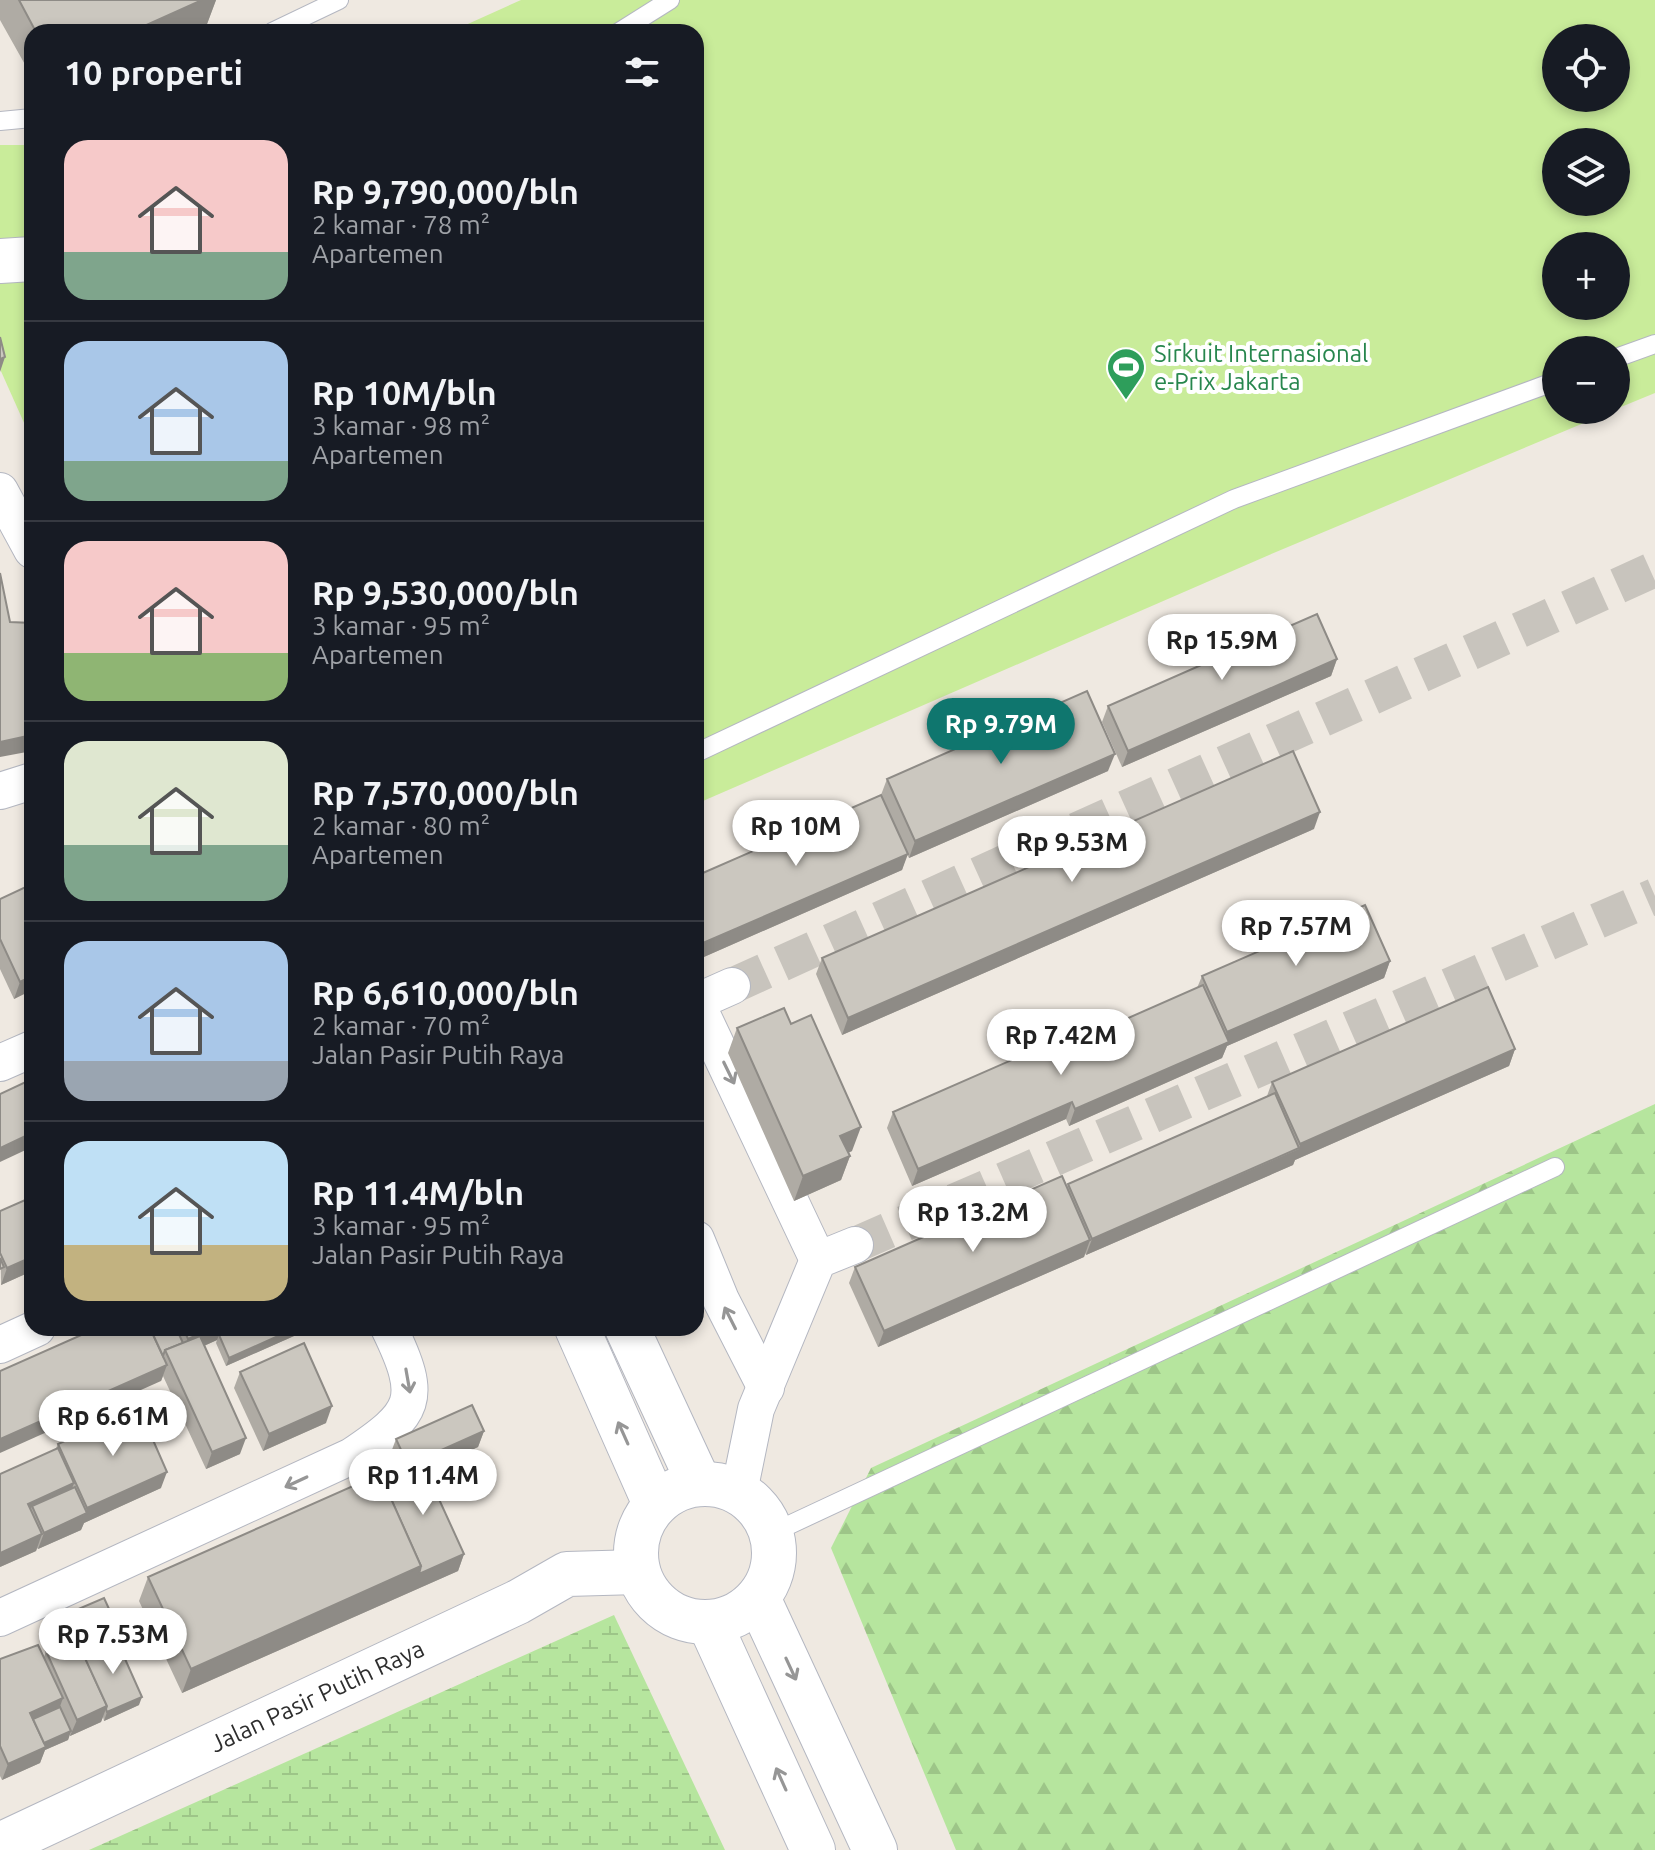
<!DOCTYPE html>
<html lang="id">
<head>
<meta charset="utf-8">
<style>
	:root { --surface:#171b24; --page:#20242c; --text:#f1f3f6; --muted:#9ea1a6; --line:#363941; --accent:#0f766e }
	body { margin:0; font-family:Ubuntu,sans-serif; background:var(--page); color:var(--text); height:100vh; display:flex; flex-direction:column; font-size:30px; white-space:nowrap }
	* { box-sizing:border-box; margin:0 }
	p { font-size:26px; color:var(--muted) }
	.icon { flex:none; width:44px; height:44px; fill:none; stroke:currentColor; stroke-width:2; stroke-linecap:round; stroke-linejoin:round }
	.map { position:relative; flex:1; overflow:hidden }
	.drawer { position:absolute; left:24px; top:24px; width:680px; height:1312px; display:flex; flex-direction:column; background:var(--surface); border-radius:24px; box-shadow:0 4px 12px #0003 }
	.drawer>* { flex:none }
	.buttons { position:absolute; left:1542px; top:24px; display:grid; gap:16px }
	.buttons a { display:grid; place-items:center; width:88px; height:88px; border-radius:50%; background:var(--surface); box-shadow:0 4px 12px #0003; font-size:40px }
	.price { position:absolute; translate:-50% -68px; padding:0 18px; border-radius:28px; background:#fff; color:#222; font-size:26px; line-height:52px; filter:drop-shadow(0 2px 4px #0008) }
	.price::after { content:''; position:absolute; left:50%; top:48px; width:24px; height:18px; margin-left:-12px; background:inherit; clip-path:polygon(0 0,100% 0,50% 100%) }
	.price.active { background:var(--accent); color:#fff }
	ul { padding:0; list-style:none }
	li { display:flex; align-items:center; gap:24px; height:200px; padding:0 40px }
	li+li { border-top:2px solid var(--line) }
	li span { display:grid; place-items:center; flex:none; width:224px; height:160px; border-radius:24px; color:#555 }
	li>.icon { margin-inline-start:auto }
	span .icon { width:96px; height:96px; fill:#fffc; stroke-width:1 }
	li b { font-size:34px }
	h2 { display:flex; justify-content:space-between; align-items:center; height:96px; padding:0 40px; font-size:34px }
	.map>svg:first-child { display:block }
	.forest { fill:url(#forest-firs) }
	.wetland { fill:url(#wetland-marsh) }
	.pitch { fill:#c9ec9a; fill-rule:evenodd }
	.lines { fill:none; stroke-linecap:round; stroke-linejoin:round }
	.street-tunnel { stroke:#c8c4bd; stroke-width:36; stroke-dasharray:36 18; stroke-linecap:butt }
	.lane-casing { stroke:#b4b7c1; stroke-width:20 }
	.street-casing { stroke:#b4b7c1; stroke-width:38 }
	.secondary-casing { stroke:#b4b7c1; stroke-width:46 }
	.lane { stroke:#fff; stroke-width:18 }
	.street { stroke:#fff; stroke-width:36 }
	.secondary { stroke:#fff; stroke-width:44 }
	.wall { fill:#afaba4 }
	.shaded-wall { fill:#8e8b86 }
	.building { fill:#cbc7bf; stroke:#8e8b86; stroke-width:2 }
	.oneway { stroke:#969696 }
	.labels { text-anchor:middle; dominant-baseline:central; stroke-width:8; stroke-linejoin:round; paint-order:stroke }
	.leisure-label { font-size:24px; fill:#27864d; stroke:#fff; text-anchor:start }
	.street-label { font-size:24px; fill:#2e2e2e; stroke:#fff }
</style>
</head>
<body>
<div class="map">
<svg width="1655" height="1850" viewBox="0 0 1655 1850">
	<defs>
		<pattern id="forest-firs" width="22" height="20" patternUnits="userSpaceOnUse" patternTransform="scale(2)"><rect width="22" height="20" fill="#b6e59e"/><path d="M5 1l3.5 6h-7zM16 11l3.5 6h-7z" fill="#9dc588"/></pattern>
		<pattern id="wetland-marsh" width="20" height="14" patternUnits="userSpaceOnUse" patternTransform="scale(2)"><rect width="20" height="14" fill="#b6e59e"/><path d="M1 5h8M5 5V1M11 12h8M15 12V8" fill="none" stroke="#9dc588"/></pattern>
	</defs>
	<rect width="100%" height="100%" fill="#efe9e1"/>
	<polygon class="forest" points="1655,1104 1655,1850 956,1850 831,1548 871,1468"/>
	<polygon class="wetland" points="614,1615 725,1850 89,1850"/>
	<g class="pitch">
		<path d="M521 0H1655V393L1616 409V350H1556V410H1615L1276 552 696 804V32H450ZM1556 38H1616V98H1556ZM1556 142H1616V202H1556ZM1556 246H1616V306H1556Z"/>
		<polygon points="0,145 32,145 32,433 29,434 0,369"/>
	</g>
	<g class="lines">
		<g class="street-tunnel">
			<polyline points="732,986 1655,569"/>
			<polyline points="855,1245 1655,896"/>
		</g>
		<defs>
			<g id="lane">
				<polyline points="272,32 339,0"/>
				<polyline points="619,32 670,0"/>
				<polyline points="0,121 32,118"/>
				<polyline points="1616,358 1655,344"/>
				<polyline points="696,753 1234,499 1556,381"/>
				<polyline points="772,1533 1555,1167"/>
			</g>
			<g id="street">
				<polyline points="0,491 32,550"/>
				<polyline points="0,791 32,781"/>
				<polyline points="696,1002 818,1260"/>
				<polyline points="696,1002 732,986"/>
				<polyline points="0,1063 32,1049"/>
				<polyline points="696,1239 721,1300 766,1388"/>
				<polyline points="0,1345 37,1328"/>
				<polyline points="739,1492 756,1409 818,1260 855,1245"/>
				<path d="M0 1618 352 1456C416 1413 424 1400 389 1328"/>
			</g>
			<g id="secondary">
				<polyline points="0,261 32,259"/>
				<polyline points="577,1328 655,1504"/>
				<polyline points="627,1328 699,1483"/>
				<circle cx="705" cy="1553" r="69"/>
				<polyline points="758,1598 875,1850"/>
				<polyline points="709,1622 813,1850"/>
				<polyline points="0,1845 518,1602 567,1574 638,1572"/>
			</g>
		</defs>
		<use href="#lane" class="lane-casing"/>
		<use href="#street" class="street-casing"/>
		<use href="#secondary" class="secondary-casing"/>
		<use href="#lane" class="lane"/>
		<use href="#street" class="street"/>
		<use href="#secondary" class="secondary"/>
	</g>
	<g class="wall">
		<polygon points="0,0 216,0 207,24 190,32 32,32 32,77 0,20"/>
		<polygon points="1337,659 1331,676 1122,767 1102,722 1108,706"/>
		<polygon points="1108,771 909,858 907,854 902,870 697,960 696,876 881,795 887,779"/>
		<polygon points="1314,829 842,1035 816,974 822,958"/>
		<polygon points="32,884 32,990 14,999 0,969 0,899"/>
		<polygon points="1390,961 1384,978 1227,1046 1222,1058 1069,1126 1066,1119 912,1186 887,1128 893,1112 1049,1053 1197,988 1202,976"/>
		<polygon points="791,1024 852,1151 848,1153 850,1156 841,1180 794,1201 728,1053 737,1028"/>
		<polygon points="1515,1049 1509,1066 1295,1160 1293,1165 1086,1255 1085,1253 1084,1257 878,1347 849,1283 855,1267 1067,1187 1068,1184 1267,1096 1272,1082"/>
		<polygon points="32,1197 32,1271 1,1285 0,1211"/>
		<polygon points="97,1328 312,1328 226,1366 216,1343 217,1340 204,1346 240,1454 206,1469 163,1376 161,1381"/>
		<polygon points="240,1372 326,1423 263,1451 234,1388"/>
		<polygon points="484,1431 478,1447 426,1471 464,1554 458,1571 182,1693 139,1601 148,1577 397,1472 390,1455 396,1439"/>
		<polygon points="58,1444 161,1488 84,1523 81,1530 38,1549 37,1548 36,1551 0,1567"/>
		<polygon points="69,1613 117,1641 139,1705 104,1721 103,1717 101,1722 70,1736 70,1734 68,1740 45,1750 40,1763 2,1780 0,1776 0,1659 44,1657 46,1651 68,1641 63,1630"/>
	</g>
	<g class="shaded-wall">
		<polygon points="202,0 216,0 207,24 190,32 131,32"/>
		<polygon points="5,357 0,372 0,359"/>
		<polygon points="1337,659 1331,676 1122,767 1128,751"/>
		<polygon points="32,735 32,751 0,757 0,742"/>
		<polygon points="1115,754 1108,771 909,858 915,841"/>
		<polygon points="1320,812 1314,829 842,1035 848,1018"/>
		<polygon points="908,854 902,870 697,960 703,943"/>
		<polygon points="1390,961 1384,978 1227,1046 1222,1058 1069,1126 1075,1109 1222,1045 1227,1032"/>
		<polygon points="32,976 32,990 14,999 20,982"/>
		<polygon points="1515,1049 1509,1066 1295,1160 1293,1165 1086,1255 1092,1239 1299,1149 1300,1144"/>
		<polygon points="1072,1102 1066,1119 912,1186 918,1169"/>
		<polygon points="861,1127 852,1151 831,1160 840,1136"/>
		<polygon points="32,1133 32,1147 0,1162 0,1148"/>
		<polygon points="850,1156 841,1180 794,1201 803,1176"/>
		<polygon points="1090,1240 1084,1257 878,1347 884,1331"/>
		<polygon points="32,1257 32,1271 1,1285 7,1268"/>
		<polygon points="213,1328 244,1328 219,1335 217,1340 170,1361 185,1347 188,1339"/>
		<polygon points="296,1328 312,1328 226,1366 229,1358"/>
		<polygon points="167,1365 161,1381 0,1453 0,1439"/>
		<polygon points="332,1406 326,1423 263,1451 269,1434"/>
		<polygon points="484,1431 478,1447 402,1482 408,1465"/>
		<polygon points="246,1438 240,1454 206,1469 212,1452"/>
		<polygon points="167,1472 161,1488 84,1523 81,1530 38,1549 44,1533 84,1515 87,1508"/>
		<polygon points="74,1483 68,1500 32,1506 28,1518 28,1504"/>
		<polygon points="42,1534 36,1551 0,1567 0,1553"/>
		<polygon points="464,1554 458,1571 182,1693 191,1669 421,1566"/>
		<polygon points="120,1633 114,1650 82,1656 85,1648"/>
		<polygon points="142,1697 139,1705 104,1721 107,1712"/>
		<polygon points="63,1698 57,1715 31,1727 30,1713"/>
		<polygon points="107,1706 101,1722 70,1736 77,1720"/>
		<polygon points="71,1731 68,1740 45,1750 40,1763 2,1780 8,1764 39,1745"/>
	</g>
	<g class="building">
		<polygon points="19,0 202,0 131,32 36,32"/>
		<polygon points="0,337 5,357 0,359"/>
		<polygon points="0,573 10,622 32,623 32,735 0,742"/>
		<polygon points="1317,614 1337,659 1128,751 1108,706"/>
		<polygon points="1087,691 1115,754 915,841 887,779"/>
		<polygon points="1293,751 1320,812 848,1018 822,958"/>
		<polygon points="881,795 908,854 703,943 696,928 696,876"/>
		<polygon points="32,884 32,976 20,982 0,939 0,899"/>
		<polygon points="1365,905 1390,961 1227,1032 1202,976"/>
		<polygon points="1203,985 1229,1042 1075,1109 1072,1102 918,1169 893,1112 1046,1045 1049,1053"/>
		<polygon points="1488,987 1515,1049 1300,1144 1272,1082"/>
		<polygon points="784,1008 791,1024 811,1015 861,1127 840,1136 850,1156 803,1176 737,1028"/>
		<polygon points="32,1079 32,1133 0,1148 0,1094"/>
		<polygon points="1275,1093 1299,1148 1092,1239 1068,1184"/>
		<polygon points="1062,1176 1090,1240 884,1331 855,1267"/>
		<polygon points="32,1197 32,1257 7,1268 0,1253 0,1211"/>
		<polygon points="0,1258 4,1267 0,1269"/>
		<polygon points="97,1328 150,1328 167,1365 0,1439 0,1371"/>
		<polygon points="150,1328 176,1328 183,1343 165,1350 163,1356"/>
		<polygon points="183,1328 213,1328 188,1339"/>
		<polygon points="234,1328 296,1328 229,1358 219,1335"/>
		<polygon points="200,1336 246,1438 212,1452 165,1350"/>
		<polygon points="304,1343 332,1406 269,1434 240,1372"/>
		<polygon points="472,1405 484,1431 408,1465 396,1439"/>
		<polygon points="139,1408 167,1472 87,1508 58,1444"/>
		<polygon points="58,1448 74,1483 28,1504 42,1534 0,1553 0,1474"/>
		<polygon points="422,1462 464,1554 419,1574 421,1566 382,1479"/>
		<polygon points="380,1474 421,1566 191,1669 148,1577"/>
		<polygon points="75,1487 87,1513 44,1533 32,1506"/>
		<polygon points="104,1598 120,1633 85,1648 69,1613"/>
		<polygon points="76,1638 107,1706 77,1720 46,1651"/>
		<polygon points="117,1641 142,1697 107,1712 106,1709 107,1706 84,1656"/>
		<polygon points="38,1645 63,1698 30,1713 46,1747 8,1764 0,1746 0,1659"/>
		<polygon points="60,1707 71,1731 44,1743 33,1719"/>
	</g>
	<defs><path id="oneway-shaft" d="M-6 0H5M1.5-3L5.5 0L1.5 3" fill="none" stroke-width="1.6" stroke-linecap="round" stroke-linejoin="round" transform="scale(2)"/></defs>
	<g class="oneway">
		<use href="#oneway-shaft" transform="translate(729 1073) rotate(64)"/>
		<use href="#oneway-shaft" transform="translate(730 1318) rotate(-117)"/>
		<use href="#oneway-shaft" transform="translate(408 1381) rotate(80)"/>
		<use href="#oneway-shaft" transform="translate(623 1433) rotate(-114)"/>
		<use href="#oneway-shaft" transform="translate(296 1482) rotate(155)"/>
		<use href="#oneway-shaft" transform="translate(791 1669) rotate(65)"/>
		<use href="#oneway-shaft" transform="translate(781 1779) rotate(-114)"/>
	</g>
	<defs>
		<symbol id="stadium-pin" viewBox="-11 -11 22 30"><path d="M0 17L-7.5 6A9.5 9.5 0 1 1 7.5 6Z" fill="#2e9e5b" stroke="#fff"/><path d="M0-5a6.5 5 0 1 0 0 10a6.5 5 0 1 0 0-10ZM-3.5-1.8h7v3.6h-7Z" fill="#fff"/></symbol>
	</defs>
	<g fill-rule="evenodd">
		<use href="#stadium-pin" x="1104" y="345" width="44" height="60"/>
	</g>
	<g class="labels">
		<g class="leisure-label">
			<text x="1154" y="353">Sirkuit Internasional<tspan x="1154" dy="28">e-Prix Jakarta</tspan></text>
		</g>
		<g class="street-label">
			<text transform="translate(317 1696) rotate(-25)">Jalan Pasir Putih Raya</text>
		</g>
	</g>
</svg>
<div class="buttons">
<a><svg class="icon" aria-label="locate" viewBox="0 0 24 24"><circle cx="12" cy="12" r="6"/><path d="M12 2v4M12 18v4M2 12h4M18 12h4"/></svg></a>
<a><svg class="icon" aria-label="layers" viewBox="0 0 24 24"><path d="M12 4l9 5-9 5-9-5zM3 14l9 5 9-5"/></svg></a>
<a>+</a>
<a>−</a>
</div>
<b class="price" style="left:1222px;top:682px">Rp 15.9M</b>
<b class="price active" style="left:1001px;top:766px">Rp 9.79M</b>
<b class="price" style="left:796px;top:868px">Rp 10M</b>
<b class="price" style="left:1072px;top:884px">Rp 9.53M</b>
<b class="price" style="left:1296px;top:968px">Rp 7.57M</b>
<b class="price" style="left:1061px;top:1077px">Rp 7.42M</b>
<b class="price" style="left:973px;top:1254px">Rp 13.2M</b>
<b class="price" style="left:113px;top:1458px">Rp 6.61M</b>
<b class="price" style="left:423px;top:1517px">Rp 11.4M</b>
<b class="price" style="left:113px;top:1676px">Rp 7.53M</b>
<section class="drawer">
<h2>10 properti<svg class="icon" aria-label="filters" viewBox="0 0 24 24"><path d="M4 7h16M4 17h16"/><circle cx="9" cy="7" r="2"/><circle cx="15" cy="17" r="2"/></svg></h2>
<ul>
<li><span style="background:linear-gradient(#f6c9c9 70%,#7fa58c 0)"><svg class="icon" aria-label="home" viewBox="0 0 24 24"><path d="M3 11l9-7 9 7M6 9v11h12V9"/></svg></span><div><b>Rp 9,790,000/bln</b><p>2 kamar · 78 m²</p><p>Apartemen</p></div></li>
<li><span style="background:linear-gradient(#a9c7e8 75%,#7fa58c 0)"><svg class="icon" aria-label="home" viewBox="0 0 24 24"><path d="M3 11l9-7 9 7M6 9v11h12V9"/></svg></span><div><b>Rp 10M/bln</b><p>3 kamar · 98 m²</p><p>Apartemen</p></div></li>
<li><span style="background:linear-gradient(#f6c9c9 70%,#8fb573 0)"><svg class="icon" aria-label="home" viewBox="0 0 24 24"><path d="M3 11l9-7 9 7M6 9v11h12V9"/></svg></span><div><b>Rp 9,530,000/bln</b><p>3 kamar · 95 m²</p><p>Apartemen</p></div></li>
<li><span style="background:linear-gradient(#dfe7d0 65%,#7fa58c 0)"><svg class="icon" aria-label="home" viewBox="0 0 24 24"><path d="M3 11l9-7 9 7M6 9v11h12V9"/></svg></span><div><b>Rp 7,570,000/bln</b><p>2 kamar · 80 m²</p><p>Apartemen</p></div></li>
<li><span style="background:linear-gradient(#a9c7e8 75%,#9aa5b1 0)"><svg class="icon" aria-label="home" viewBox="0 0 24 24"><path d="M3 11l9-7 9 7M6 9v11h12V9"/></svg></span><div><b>Rp 6,610,000/bln</b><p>2 kamar · 70 m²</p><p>Jalan Pasir Putih Raya</p></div></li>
<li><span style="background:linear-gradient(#bfe0f5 65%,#c2b280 0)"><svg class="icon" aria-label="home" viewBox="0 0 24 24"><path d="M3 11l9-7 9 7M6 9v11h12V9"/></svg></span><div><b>Rp 11.4M/bln</b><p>3 kamar · 95 m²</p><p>Jalan Pasir Putih Raya</p></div></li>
</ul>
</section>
</div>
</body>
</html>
